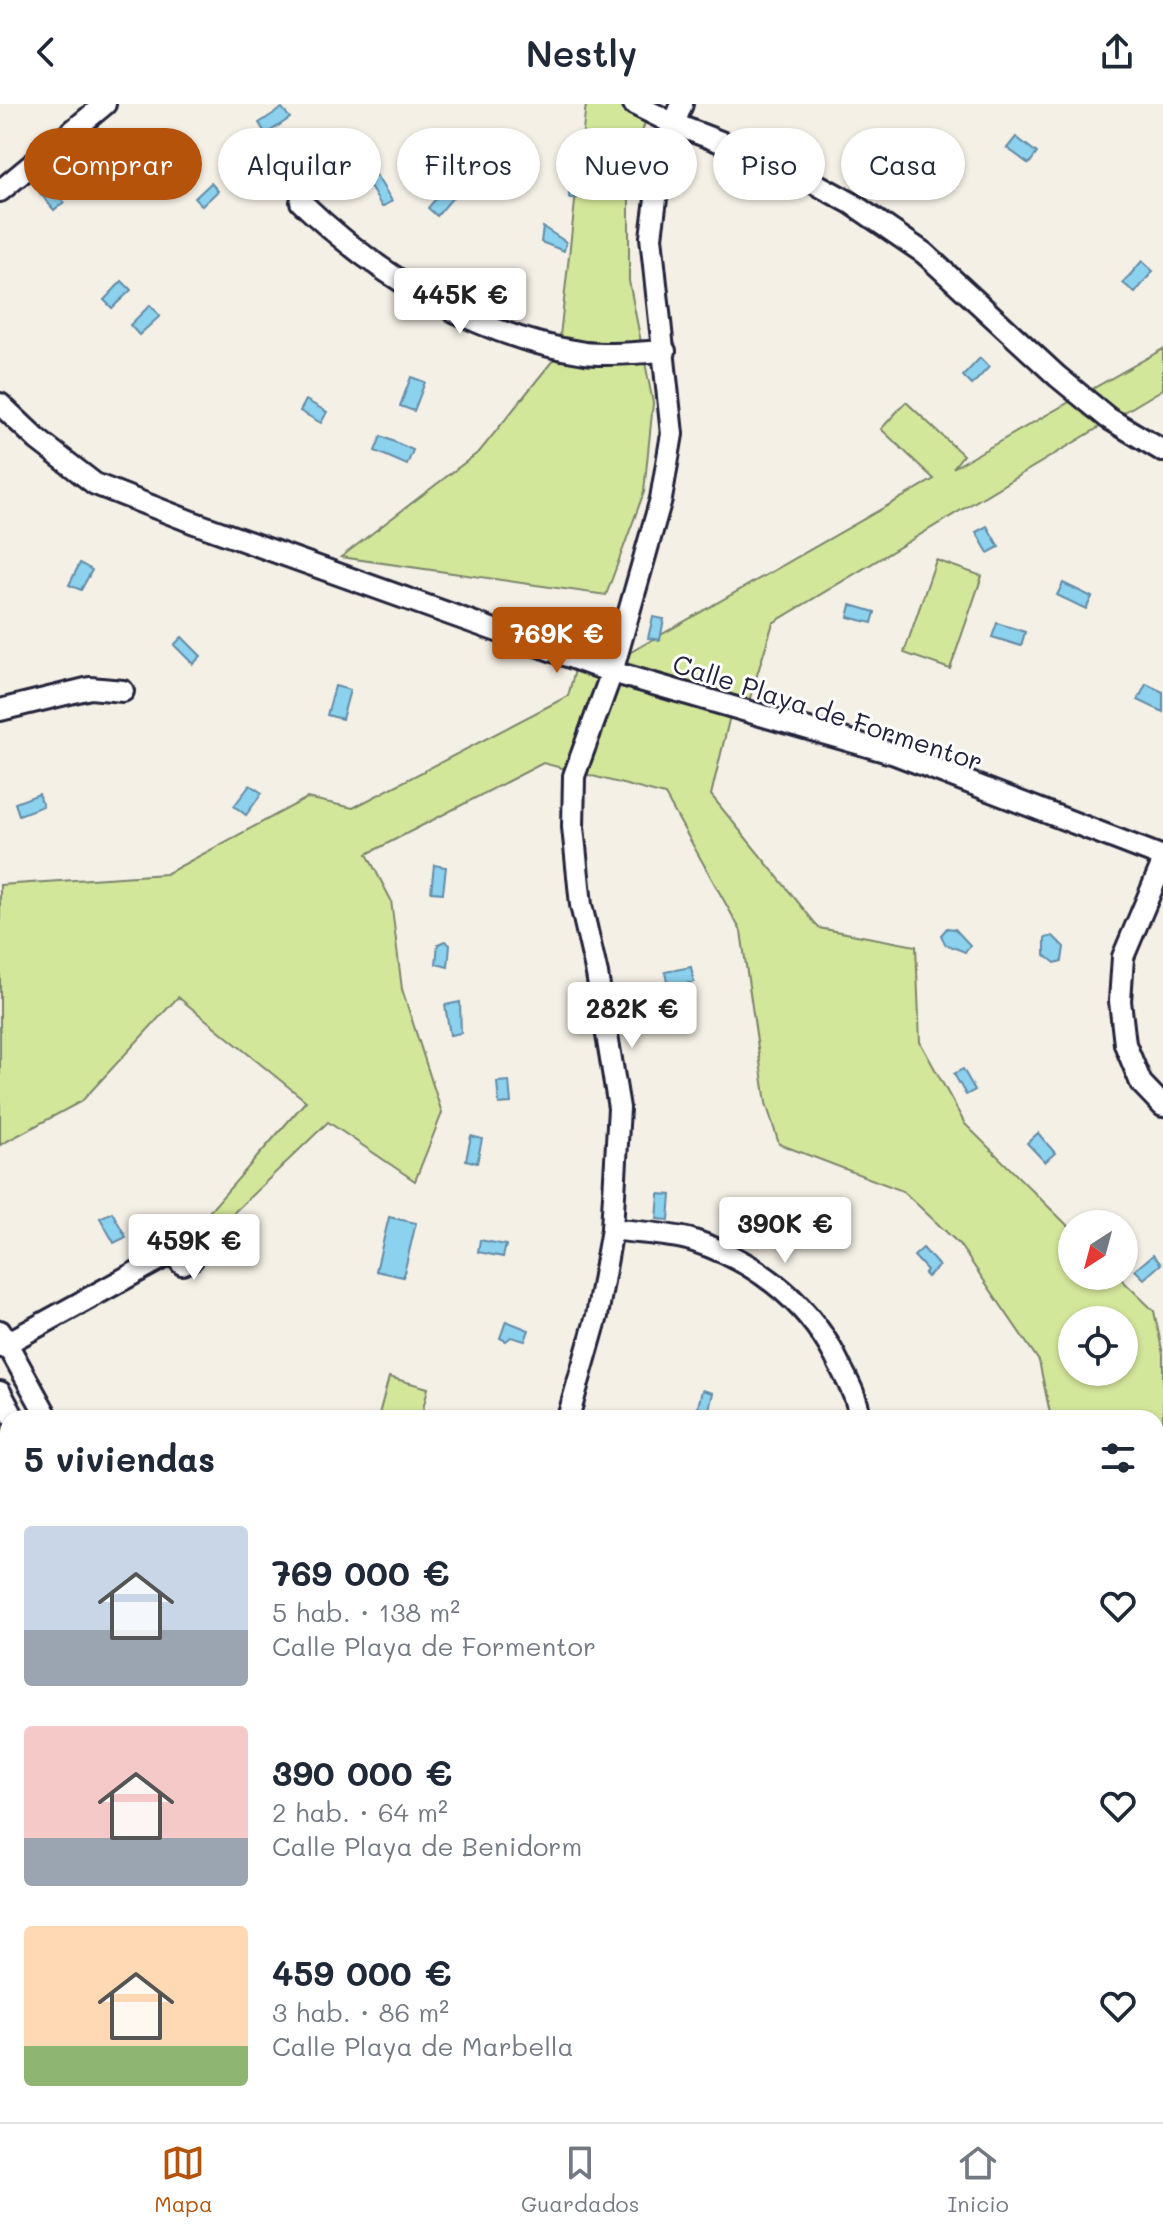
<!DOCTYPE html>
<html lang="es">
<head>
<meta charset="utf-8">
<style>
	:root { --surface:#fff; --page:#f6f6f7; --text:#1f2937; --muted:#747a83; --line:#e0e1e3; --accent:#b45309 }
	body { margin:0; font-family:Mali,sans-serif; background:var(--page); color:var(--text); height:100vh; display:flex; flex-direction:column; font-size:30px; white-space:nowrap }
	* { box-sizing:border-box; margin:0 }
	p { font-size:26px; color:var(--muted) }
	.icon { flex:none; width:44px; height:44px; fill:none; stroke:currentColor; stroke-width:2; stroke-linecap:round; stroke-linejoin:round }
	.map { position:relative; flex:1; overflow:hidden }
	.side { position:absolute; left:0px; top:1306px; width:1164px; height:712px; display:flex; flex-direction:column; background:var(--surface); border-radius:24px 24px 0 0; box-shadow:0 2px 6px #0004 }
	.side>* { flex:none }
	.top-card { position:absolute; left:24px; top:24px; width:1116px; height:72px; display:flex; gap:16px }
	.needle { width:52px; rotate:216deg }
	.buttons { position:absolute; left:1058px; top:1106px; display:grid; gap:16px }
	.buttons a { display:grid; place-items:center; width:80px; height:80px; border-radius:50%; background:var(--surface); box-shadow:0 2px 6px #0004; font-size:40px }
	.price { position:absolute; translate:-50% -68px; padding:0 18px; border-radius:8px; background:#fff; color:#222; font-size:26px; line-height:52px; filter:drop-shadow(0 2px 4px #0008) }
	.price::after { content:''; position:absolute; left:50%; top:48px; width:24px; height:18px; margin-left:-12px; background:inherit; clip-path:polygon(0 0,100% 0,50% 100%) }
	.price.selected { background:var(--accent); color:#fff }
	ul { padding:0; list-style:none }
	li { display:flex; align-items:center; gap:24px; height:200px; padding:0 24px }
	li span { display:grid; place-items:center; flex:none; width:224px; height:160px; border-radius:8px; color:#555 }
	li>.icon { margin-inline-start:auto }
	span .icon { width:96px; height:96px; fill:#fffc; stroke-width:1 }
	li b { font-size:34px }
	h2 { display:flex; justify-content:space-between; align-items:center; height:96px; padding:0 24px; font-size:34px }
	.pill { padding:0 28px; border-radius:36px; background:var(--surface); box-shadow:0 2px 6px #0004; font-size:28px; line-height:72px }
	.pill.selected { background:var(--accent); color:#fff }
	header { display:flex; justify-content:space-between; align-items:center; height:104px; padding:0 24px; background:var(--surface); font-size:36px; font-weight:600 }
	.dock { display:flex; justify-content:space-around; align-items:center; height:112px; border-top:2px solid var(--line); background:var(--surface); font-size:22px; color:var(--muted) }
	.dock a { display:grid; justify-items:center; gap:4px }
	.dock .selected { color:var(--accent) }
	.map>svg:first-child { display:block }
	.green { fill:#d3e79b; stroke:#7a846b; stroke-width:2; fill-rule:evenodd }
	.water { fill:#8cd1ee; stroke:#628ba6; stroke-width:2 }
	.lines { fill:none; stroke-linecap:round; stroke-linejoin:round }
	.minor-casing { stroke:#22223b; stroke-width:26 }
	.minor { stroke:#fff; stroke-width:20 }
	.labels { text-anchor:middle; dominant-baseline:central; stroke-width:6; stroke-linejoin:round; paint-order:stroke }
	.street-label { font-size:26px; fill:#22223b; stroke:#fff }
</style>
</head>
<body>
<header><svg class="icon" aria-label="back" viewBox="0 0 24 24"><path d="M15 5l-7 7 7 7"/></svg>Nestly<svg class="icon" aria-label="share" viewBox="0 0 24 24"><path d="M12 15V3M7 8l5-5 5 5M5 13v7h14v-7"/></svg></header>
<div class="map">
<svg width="1163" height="2018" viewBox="0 0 1163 2018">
	<rect width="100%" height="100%" fill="#f5f0e6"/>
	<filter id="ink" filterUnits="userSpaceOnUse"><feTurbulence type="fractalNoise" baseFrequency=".0125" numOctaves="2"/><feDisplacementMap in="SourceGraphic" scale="16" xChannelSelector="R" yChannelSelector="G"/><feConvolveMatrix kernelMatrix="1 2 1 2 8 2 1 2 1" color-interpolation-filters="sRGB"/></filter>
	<g filter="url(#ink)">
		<g class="green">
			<polygon points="586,0 627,0 647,12 629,70 629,177 653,299 644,388 606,491 341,453 480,347 558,250"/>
			<polygon points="1163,245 1163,285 773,519 749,597 617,556 934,375 881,325 906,298 963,351 953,364"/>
			<polygon points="936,456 982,472 950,565 904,549"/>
			<path d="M575 566 730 612 711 691 819 824 916 842 920 938 965 1020 1072 1126V1172H1118L1154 1207 1163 1250V1399L1156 1389V1314H1051L1039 1257 959 1140 903 1087 779 1040 766 999 741 827 665 691 543 659 367 750 391 796 402 885 442 1009 415 1077 328 1018 199 1142 196 1123 306 997 178 893 82 997 0 1041V781L166 770 307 694 353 704 568 592ZM1072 1216H1124V1268H1072Z"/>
			<polygon points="389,1273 428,1284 421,1314 378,1314"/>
			<polygon points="0,1317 8,1332 8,1627 0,1603"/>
			<polygon points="91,2010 206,2010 203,2018 91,2018"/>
			<polygon points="315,2010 478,2010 466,2018 318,2018"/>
			<polygon points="523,2010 747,2010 752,2018 532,2018"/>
		</g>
		<g class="water">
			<polygon points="282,4 290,14 266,30 259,19"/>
			<polygon points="1016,33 1037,49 1029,60 1007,44"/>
			<polygon points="570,66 585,67 584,94 569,94"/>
			<polygon points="376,71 392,97 382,103 366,76"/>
			<polygon points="211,79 218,87 202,102 195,94"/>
			<polygon points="50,80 64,98 54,106 39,88"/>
			<polygon points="445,84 454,92 437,112 428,104"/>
			<polygon points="543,123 566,138 564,147 541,138"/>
			<polygon points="1142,157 1153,167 1135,189 1123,179"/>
			<polygon points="122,177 131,186 112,204 104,196"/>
			<polygon points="150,201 160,212 139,231 130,221"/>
			<polygon points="980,254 989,263 972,281 963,272"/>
			<polygon points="411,273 425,278 414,307 400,302"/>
			<polygon points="306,296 327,308 321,319 300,307"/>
			<polygon points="381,332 413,346 407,361 375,347"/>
			<polygon points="987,422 999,443 988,449 976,428"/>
			<polygon points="80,459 92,466 81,486 69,481"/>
			<polygon points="1063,479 1092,493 1086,505 1057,491"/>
			<polygon points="851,501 875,508 872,519 848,513"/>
			<polygon points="653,513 664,515 660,536 648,534"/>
			<polygon points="997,519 1025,528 1021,542 992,533"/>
			<polygon points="182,533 201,552 193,560 174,541"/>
			<polygon points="1146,580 1163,588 1163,608 1138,596"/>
			<polygon points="335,582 350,586 342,615 327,611"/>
			<polygon points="250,681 262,689 246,711 234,702"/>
			<polygon points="39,690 43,702 19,711 15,699"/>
			<polygon points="434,761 446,763 443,789 431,788"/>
			<polygon points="947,824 955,825 970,841 965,848 945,840 941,831"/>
			<polygon points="1053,832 1064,843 1062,857 1055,859 1045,851 1045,834"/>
			<polygon points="445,837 450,841 448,863 436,860 438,840"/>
			<polygon points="691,863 694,878 668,883 665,868"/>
			<polygon points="460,898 461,929 450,931 445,901"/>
			<polygon points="963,965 975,986 966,991 954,970"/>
			<polygon points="509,977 511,999 499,1000 497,978"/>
			<polygon points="1038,1029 1055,1049 1045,1058 1027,1039"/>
			<polygon points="471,1032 482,1035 477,1059 466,1056"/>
			<polygon points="659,1090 671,1091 669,1116 657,1115"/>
			<polygon points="112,1108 126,1133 114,1139 100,1114"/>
			<polygon points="389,1113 416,1119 403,1173 376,1167"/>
			<polygon points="480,1136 506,1141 503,1153 478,1148"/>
			<polygon points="923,1144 939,1162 927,1173 924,1170 927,1166 914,1152"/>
			<polygon points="1153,1151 1161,1160 1144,1175 1135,1166"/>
			<polygon points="506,1217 529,1226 525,1237 511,1233 506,1237 500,1234"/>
			<polygon points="702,1286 713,1289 707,1314 696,1311"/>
		</g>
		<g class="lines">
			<defs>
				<g id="minor">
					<polyline points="634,0 674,20 783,62 851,99 924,149 1057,272 1108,314 1163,347"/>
					<polyline points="0,87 105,0"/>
					<path d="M301 98C378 172 477 233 585 249 610 252 639 248 665 247"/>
					<polyline points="0,300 38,336 95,380 192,418 612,568 895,650 1163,753"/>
					<polyline points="0,606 90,584 123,587"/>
					<polyline points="1163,758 1123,853 1120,897 1125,940 1141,979 1163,1002"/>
					<path d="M612 1125C638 1129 666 1129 691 1136 752 1155 805 1195 835 1252 845 1273 857 1291 860 1314"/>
					<polygon points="180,1142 193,1144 192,1155 182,1160 173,1148"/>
					<polyline points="0,1227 48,1314"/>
					<polyline points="0,1243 173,1148"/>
					<polyline points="0,1288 14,1314"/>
					<polyline points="568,1314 597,1212 612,1125 619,1004 597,870 581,801 573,723 574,672 612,568 661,395 672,330 651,133 662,49 682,0"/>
					<polyline points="1156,1509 1163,1505"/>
					<polyline points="1156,1883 1163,1888"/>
					<polyline points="298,2010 302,2018"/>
					<polyline points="215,2018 217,2010"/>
				</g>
			</defs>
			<use href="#minor" class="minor-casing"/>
			<use href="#minor" class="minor"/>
		</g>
	</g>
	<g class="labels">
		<g class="street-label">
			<text transform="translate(828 608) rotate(18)">Calle Playa de Formentor</text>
		</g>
	</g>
</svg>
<div class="buttons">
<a><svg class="needle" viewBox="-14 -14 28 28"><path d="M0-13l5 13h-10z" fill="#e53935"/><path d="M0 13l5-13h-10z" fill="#747a83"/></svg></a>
<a><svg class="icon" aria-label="locate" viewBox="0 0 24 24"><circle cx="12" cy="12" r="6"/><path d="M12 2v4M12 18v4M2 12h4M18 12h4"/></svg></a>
</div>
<b class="price" style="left:460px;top:232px">445K €</b>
<b class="price selected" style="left:557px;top:571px">769K €</b>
<b class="price" style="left:632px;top:946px">282K €</b>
<b class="price" style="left:785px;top:1161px">390K €</b>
<b class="price" style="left:194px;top:1178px">459K €</b>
<div class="top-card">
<a class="pill selected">Comprar</a>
<a class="pill">Alquilar</a>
<a class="pill">Filtros</a>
<a class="pill">Nuevo</a>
<a class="pill">Piso</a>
<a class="pill">Casa</a>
</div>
<section class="side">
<h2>5 viviendas<svg class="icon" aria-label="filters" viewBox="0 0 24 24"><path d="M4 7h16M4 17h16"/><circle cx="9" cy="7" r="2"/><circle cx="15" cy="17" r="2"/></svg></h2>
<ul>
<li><span style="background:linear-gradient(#c9d6e8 65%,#9aa5b1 0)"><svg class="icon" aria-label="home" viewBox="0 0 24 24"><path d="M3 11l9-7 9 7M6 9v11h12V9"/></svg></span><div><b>769 000 €</b><p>5 hab. · 138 m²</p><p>Calle Playa de Formentor</p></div><svg class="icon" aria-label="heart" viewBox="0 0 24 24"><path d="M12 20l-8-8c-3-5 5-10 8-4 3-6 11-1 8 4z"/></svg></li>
<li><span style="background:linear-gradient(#f6c9c9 70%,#9aa5b1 0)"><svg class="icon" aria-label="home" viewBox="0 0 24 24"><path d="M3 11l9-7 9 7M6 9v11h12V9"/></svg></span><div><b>390 000 €</b><p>2 hab. · 64 m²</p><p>Calle Playa de Benidorm</p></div><svg class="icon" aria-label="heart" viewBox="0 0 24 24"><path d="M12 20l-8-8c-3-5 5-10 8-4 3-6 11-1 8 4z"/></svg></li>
<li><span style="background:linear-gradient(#ffd9b3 75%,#8fb573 0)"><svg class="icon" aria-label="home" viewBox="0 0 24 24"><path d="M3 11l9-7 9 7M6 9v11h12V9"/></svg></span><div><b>459 000 €</b><p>3 hab. · 86 m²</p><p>Calle Playa de Marbella</p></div><svg class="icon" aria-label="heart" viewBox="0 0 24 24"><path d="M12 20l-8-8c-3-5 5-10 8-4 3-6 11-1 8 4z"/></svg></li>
</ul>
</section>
</div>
<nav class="dock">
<a class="selected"><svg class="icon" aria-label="map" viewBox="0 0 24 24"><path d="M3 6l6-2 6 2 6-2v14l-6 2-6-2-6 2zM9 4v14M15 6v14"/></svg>Mapa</a>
<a><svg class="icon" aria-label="saved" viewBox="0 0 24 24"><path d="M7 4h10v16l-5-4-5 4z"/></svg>Guardados</a>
<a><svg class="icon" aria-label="home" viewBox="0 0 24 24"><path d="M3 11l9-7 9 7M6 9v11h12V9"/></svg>Inicio</a>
</nav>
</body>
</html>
